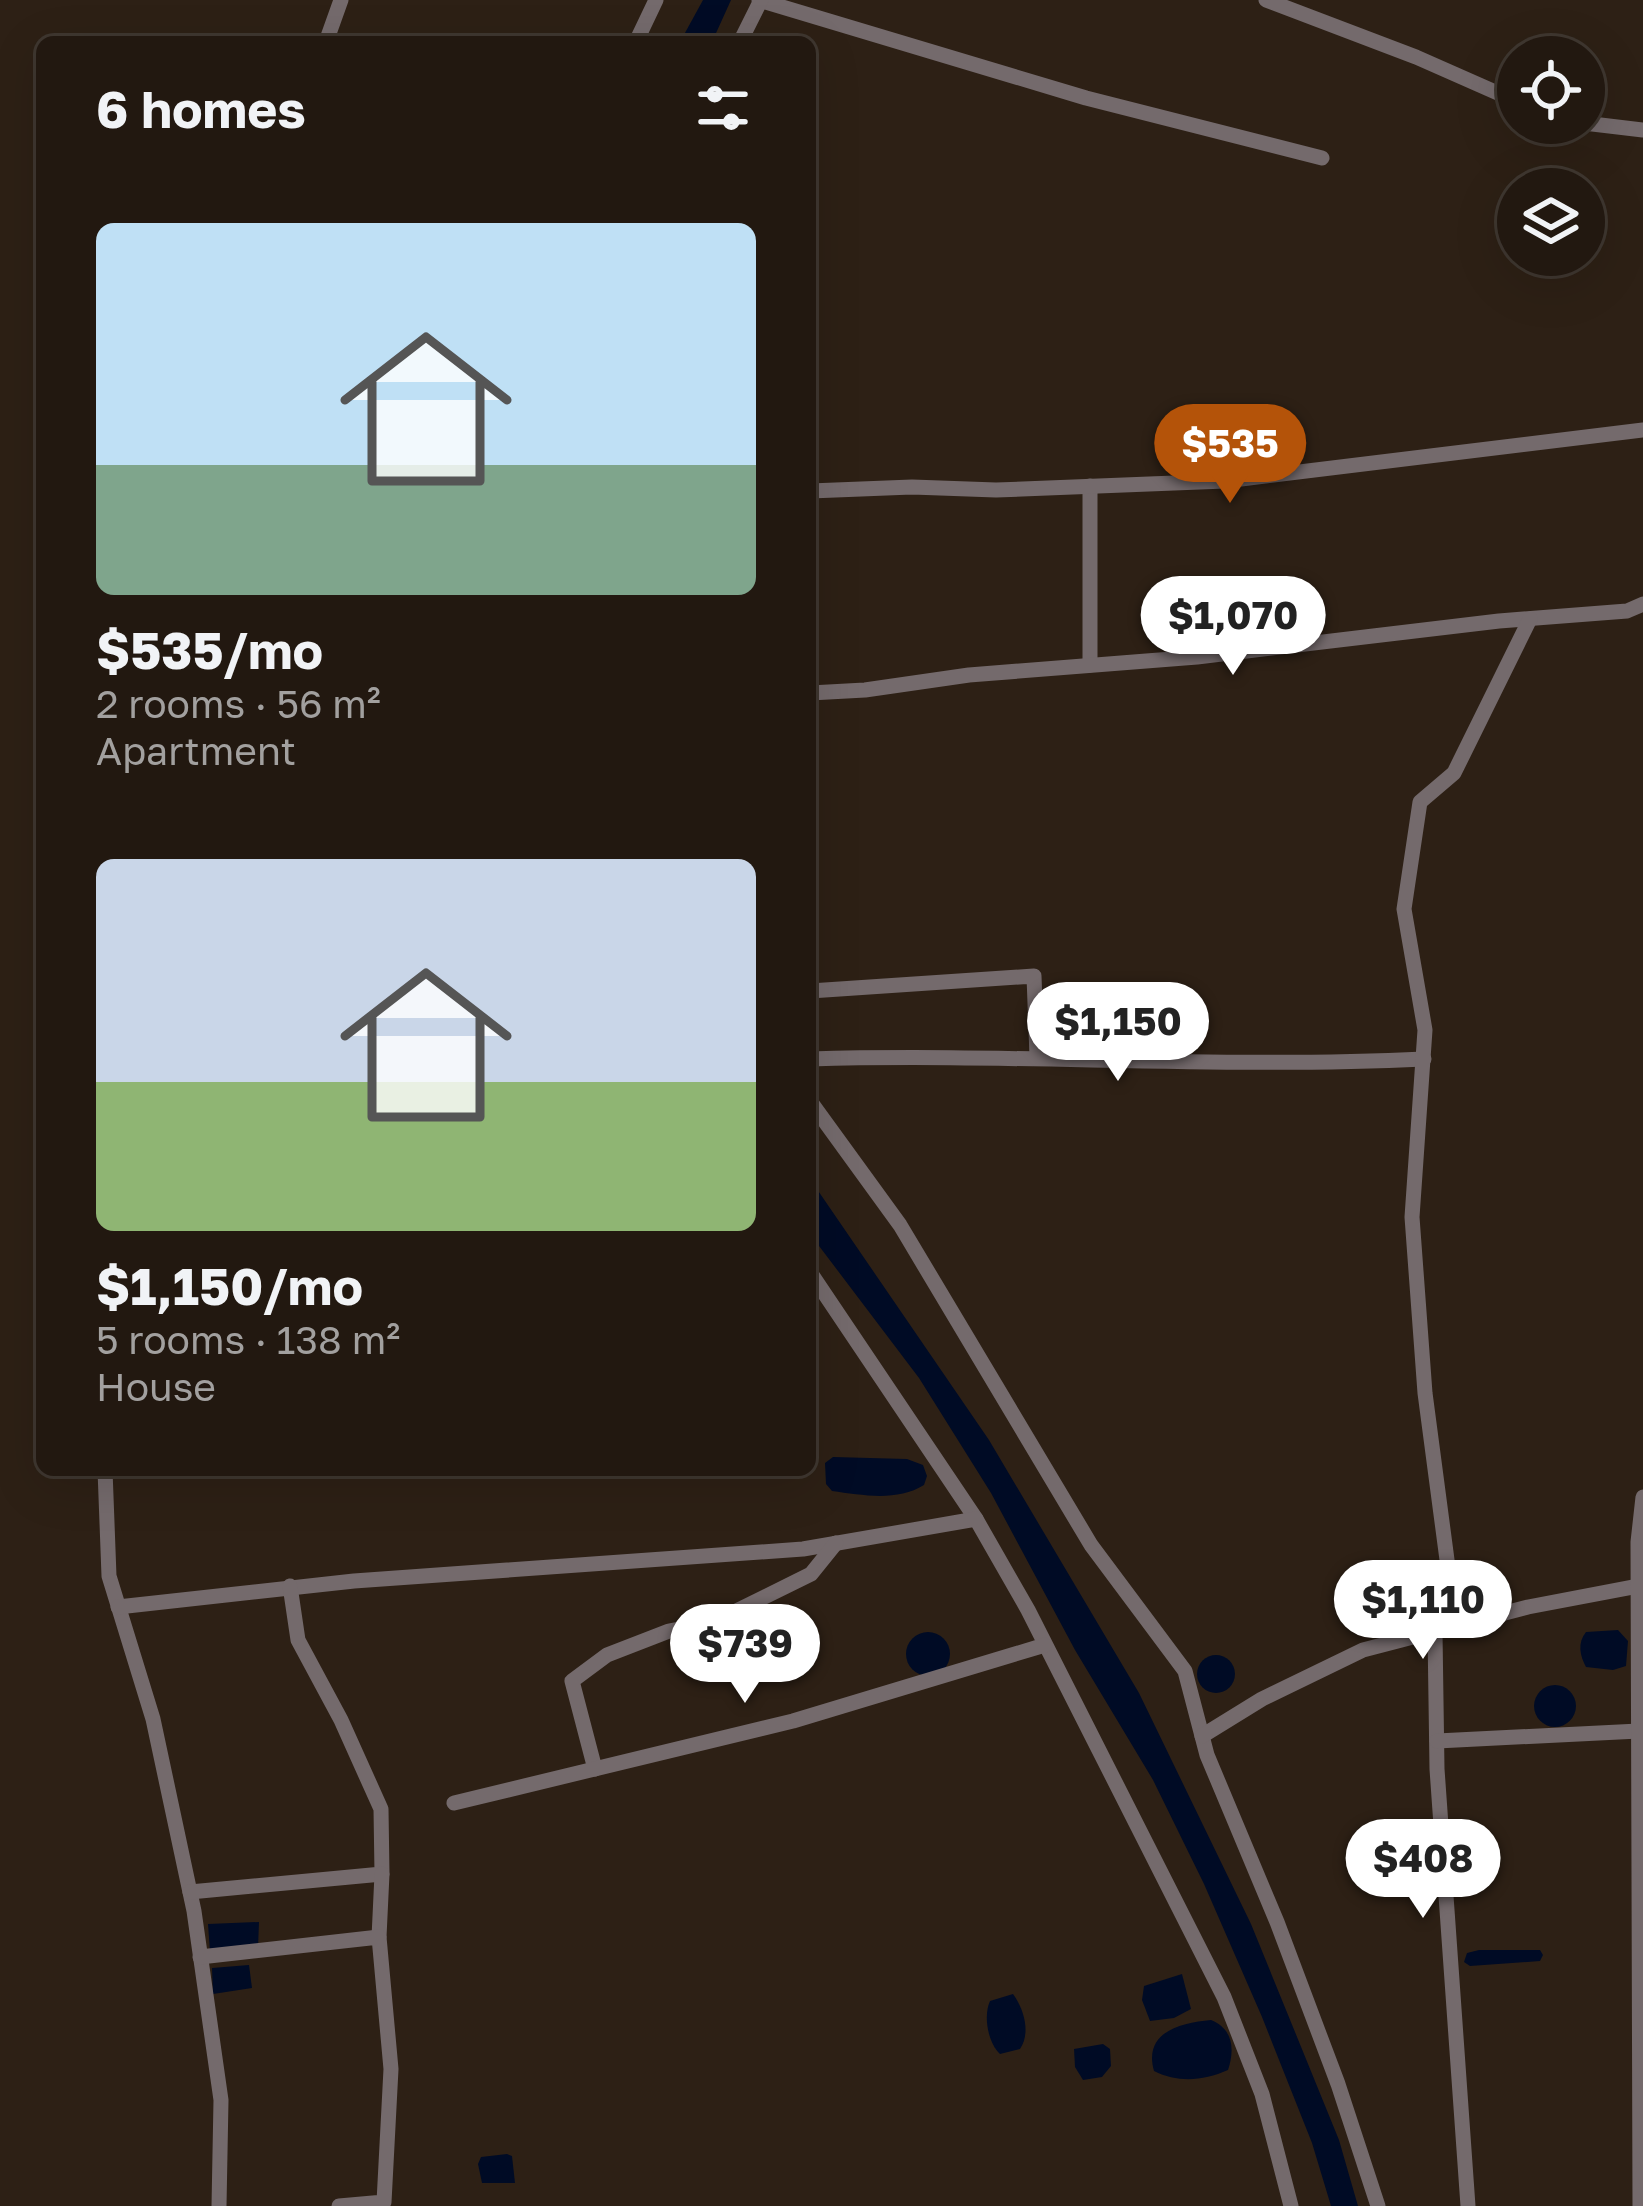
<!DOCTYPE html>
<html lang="en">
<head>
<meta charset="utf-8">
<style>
	:root { --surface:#221810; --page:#2e251e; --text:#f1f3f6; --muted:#a2a09f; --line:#3f3730; --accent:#b45309 }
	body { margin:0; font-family:"Golos Text",sans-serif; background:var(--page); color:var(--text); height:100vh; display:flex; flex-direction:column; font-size:45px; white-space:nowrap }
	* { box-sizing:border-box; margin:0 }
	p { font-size:39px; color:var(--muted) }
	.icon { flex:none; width:66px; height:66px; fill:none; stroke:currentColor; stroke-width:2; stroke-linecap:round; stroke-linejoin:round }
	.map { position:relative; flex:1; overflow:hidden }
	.drawer { position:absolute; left:36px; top:36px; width:780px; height:1440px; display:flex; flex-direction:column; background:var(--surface); border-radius:18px; box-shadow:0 12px 48px #0002,0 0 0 3px var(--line) }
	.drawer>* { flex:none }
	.tools { position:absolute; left:1497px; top:36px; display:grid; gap:24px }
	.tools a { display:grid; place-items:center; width:108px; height:108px; border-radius:50%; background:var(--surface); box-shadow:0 12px 48px #0002,0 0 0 3px var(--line); font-size:60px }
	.price { position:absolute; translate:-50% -102px; padding:0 27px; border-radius:42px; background:#fff; color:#222; font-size:39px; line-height:78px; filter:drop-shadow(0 3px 6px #0008) }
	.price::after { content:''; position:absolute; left:50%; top:72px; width:36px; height:27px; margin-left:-18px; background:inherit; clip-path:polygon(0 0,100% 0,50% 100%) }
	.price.active { background:var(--accent); color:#fff }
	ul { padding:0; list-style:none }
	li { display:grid; align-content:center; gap:24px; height:636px; padding:0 60px }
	li span { display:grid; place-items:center; height:372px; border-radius:18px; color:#555 }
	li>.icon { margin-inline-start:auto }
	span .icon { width:216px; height:216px; fill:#fffc; stroke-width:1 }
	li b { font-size:51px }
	h2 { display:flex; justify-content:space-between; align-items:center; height:144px; padding:0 60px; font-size:51px }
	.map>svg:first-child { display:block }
	.water { fill:#000b25 }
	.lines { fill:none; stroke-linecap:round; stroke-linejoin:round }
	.minor { stroke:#746a6c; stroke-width:15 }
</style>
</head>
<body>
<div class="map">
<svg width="1643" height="2206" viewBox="0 0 1643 2206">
	<rect width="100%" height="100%" fill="#2d2015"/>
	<g class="water">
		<polygon points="703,0 731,0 712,42 680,42"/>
		<polygon points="810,1179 989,1440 1139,1693 1251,1924 1339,2140 1358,2206 1331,2206 1312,2143 1262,2017 1204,1884 1153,1780 1075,1650 991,1493 919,1378 810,1234"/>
		<path d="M833 1457 907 1459 923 1465 927 1476 924 1485C897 1502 862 1495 832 1491L826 1484 825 1463Z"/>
		<path d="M1618 1630 1628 1641 1626 1666 1613 1670 1586 1667C1580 1656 1577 1643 1586 1632Z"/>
		<circle cx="928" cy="1654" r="22"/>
		<circle cx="1216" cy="1674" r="19"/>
		<circle cx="1555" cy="1706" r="21"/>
		<polygon points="259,1922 258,1948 210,1952 208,1924"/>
		<polygon points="1479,1950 1540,1950 1543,1955 1540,1961 1470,1966 1464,1962 1467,1953"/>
		<polygon points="249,1965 252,1988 213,1994 212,1968"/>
		<polygon points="1182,1974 1191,2009 1174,2018 1150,2021 1142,2000 1144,1986"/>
		<path d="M1013 1994C1024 2009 1031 2033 1020 2049L1000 2054C988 2043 983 2016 990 2001Z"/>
		<path d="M1211 2020C1233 2029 1235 2049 1228 2070 1203 2081 1178 2083 1154 2071 1143 2032 1180 2023 1211 2020Z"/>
		<polygon points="1103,2044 1110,2049 1111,2066 1102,2077 1083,2080 1075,2067 1074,2049"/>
		<polygon points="507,2154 512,2156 515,2183 482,2183 478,2164 481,2157"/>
	</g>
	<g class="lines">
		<g class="minor">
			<polyline points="759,0 1086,98 1322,158"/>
			<polyline points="1266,0 1416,57 1518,102"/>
			<polyline points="326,42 341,0"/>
			<polyline points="636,42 656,0"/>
			<polyline points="740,42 761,0"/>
			<polyline points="1584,123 1643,130"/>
			<polyline points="1090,486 1090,665"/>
			<polyline points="810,491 912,487 996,490 1225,481 1643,430"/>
			<polyline points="810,693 865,690 969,675 1197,657 1499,621 1627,611 1643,604"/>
			<polyline points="810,991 1034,976 1037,1057"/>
			<path d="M810 1059C1015 1053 1219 1069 1424 1059"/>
			<polyline points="810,1101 900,1225 1091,1545 1185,1671 1207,1755 1277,1922 1338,2084 1378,2206"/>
			<polyline points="810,1272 976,1519"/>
			<polyline points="105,1470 109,1576 153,1719 194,1911 221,2100 219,2206"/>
			<polyline points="118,1607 354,1581 803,1549 976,1519 1028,1610 1224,1997 1262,2094 1291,2206"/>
			<polyline points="1456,1628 1425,1393 1412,1217 1425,1030 1404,909 1420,802 1454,773 1530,619"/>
			<polyline points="1435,1633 1437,1769 1468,2206"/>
			<polyline points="1202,1736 1262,1699 1363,1650 1528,1607 1643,1585"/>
			<polyline points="1437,1741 1639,1731"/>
			<polyline points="595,1769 572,1681 607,1655 669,1631 714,1622 811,1574 836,1543"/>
			<polyline points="454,1803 793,1721 1045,1645"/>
			<polyline points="190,1892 382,1874 381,1809 341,1720 298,1640 290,1586"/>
			<polyline points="379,1937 382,1874"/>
			<polyline points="200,1957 379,1937 391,2069 384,2202 339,2206"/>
			<polyline points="1640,2206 1638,1542 1643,1497"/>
		</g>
	</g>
</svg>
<div class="tools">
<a><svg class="icon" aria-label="locate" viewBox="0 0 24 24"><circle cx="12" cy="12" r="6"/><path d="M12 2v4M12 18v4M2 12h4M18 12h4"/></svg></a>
<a><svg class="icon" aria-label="layers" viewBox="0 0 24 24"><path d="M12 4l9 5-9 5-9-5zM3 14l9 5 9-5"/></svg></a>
</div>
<b class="price active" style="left:1230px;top:506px">$535</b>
<b class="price" style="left:1233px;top:678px">$1,070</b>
<b class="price" style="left:1118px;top:1084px">$1,150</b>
<b class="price" style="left:1423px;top:1662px">$1,110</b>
<b class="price" style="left:745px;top:1706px">$739</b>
<b class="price" style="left:1423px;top:1921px">$408</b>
<section class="drawer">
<h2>6 homes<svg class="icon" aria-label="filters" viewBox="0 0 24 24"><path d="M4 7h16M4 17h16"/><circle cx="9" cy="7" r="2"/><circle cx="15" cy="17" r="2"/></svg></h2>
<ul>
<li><span style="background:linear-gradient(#bfe0f5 65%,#7fa58c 0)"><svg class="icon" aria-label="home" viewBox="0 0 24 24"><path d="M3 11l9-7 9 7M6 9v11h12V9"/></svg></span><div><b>$535/mo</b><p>2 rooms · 56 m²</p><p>Apartment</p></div></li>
<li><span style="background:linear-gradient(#c9d6e8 60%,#8fb573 0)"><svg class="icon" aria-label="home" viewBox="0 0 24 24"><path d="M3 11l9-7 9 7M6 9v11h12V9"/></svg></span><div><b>$1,150/mo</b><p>5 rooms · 138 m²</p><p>House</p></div></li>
</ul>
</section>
</div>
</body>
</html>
